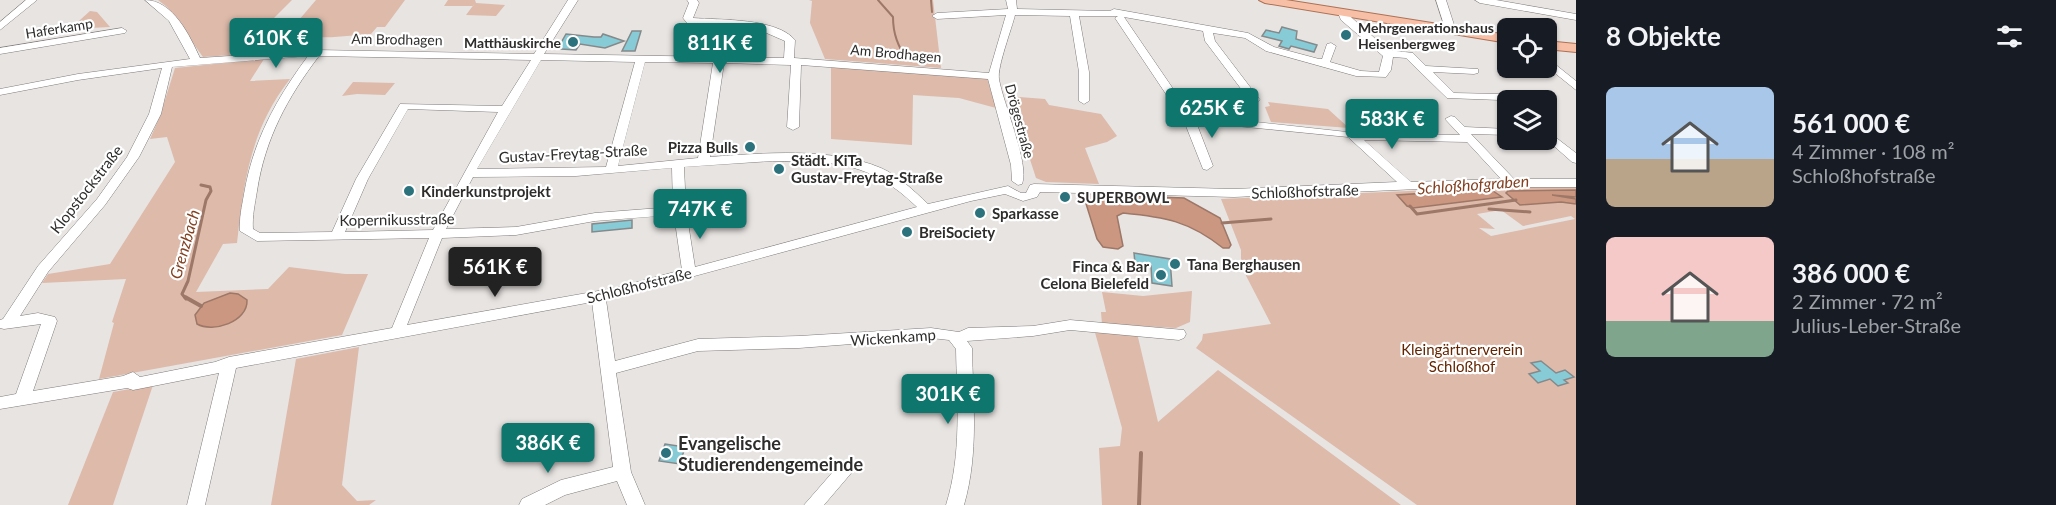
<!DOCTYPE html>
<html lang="de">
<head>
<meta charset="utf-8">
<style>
	:root { --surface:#171b24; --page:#242831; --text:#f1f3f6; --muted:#9ea1a6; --accent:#0f766e }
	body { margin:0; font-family:Lato,sans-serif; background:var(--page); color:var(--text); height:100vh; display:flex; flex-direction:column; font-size:22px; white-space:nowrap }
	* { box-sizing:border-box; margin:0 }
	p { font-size:20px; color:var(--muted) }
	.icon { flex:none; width:33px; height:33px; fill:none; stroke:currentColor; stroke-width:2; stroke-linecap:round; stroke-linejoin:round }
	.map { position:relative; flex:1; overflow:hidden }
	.side { display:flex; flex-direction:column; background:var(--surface); width:480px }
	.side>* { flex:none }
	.tools { position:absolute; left:1497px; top:18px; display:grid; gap:12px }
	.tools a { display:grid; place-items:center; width:60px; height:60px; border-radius:9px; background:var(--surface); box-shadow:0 2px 4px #0004; font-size:30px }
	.price { position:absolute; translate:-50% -51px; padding:0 14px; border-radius:6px; background:var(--accent); color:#fff; font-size:20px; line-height:39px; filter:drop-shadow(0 2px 3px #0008) }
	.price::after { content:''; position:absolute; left:50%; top:36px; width:18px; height:14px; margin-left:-9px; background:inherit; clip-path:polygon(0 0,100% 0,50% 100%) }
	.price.on { background:#222; color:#fff }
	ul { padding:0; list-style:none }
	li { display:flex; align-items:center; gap:18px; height:150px; padding:0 30px }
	li span { display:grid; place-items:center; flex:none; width:168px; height:120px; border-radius:9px; color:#555 }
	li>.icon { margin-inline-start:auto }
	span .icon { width:72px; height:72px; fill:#fffc; stroke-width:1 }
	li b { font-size:26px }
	h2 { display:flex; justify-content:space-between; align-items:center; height:72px; padding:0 30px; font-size:26px }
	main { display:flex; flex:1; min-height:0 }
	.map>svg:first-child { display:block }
	.green { fill:#ddbaaa; fill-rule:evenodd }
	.water { fill:#cc9780; stroke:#9d7767; stroke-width:1.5 }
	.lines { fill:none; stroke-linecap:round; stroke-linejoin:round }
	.stream-far2 { stroke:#9d7767; stroke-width:2 }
	.stream-far1 { stroke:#9d7767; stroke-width:3 }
	.stream { stroke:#9d7767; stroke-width:4 }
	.building { fill:#86cbd6; stroke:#85898a; stroke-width:1.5 }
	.minor-casing { stroke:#7f7b7a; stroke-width:1 }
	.major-casing { stroke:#ad7155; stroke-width:2 }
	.minor { fill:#fff; fill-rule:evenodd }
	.major { fill:#f7c0a6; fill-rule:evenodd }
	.poi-dot { fill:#2b727d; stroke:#fff; stroke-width:2 }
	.labels { text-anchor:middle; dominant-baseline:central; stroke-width:4.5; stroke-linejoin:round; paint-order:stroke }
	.far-poi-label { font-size:14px; font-weight:bold; fill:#2e2d2c; stroke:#fff; text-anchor:start }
	.far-street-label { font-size:14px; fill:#2e2d2c; stroke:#fff }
	.poi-label { font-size:15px; font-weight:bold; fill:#2e2d2c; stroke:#fff; text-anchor:start }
	.street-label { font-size:15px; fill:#2e2d2c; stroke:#fff }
	.park-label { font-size:15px; fill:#632400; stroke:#fff }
	.water-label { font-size:16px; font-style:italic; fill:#834121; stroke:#fff }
	.near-poi-label { font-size:18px; font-weight:bold; fill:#2e2d2c; stroke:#fff; text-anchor:start }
</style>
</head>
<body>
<main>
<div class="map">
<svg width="1576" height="505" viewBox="0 0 1576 505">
	<rect width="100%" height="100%" fill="#e8e4e2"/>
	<g class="green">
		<polygon points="158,0 292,0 268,24 272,34 261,53 203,57 167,7"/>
		<path d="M316 0H405L385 27H377L371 34C351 34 306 45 293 27Z"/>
		<polygon points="448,0 475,0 476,3 505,5 496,16 466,15 475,3 473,6 444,6"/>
		<polygon points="809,0 933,0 941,68 825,59 810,23 812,1"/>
		<polygon points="90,11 97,12 110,27 70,29"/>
		<path d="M264 59 250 81 290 79C250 130 244 181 237 243L223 244 196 292 268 289 289 267 345 274H368L342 335 99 379 114 323 112 322 126 279 42 283 48 274 110 264 175 162 167 137 150 139 160 116 175 68Z"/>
		<polygon points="831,66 987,78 996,108 959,98 913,95 912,145 831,139"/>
		<polygon points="353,82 395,83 385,95 357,94 342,96"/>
		<polygon points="1007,96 1045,99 1049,105 1101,114 1117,136 1107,142 1085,148 1099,184 1046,182 1036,178 1011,101 1008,100"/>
		<polygon points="1268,102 1328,109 1349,128 1271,122 1265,107 1270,106"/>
		<path d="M1524 186 1576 187V505H1417L1196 348 1202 340 1203 334 1271 324 1241 266V250L1221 199ZM1501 210 1523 226 1571 216 1575 219 1491 236 1479 228 1495 229 1477 214Z"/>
		<polygon points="1192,291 1190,322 1176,328 1102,324 1101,312 1106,312 1102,292 1143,296"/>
		<polygon points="1094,329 1137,333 1158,422 1218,370 1401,505 1102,505 1099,448 1120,446 1122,428"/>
		<polygon points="359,347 342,485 357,501 376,500 369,505 271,505 296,359"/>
		<polygon points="153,385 113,505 68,505 113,392"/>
	</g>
	<g class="water">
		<polygon points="1490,189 1502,197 1413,208 1407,206 1397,195"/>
		<polygon points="1576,190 1576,197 1552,195 1576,199 1576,204 1561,202 1520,205 1506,193 1508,191"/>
		<path d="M1083 194 1184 198 1220 218 1231 245 1229 248H1223C1189 221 1165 217 1123 213L1117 216 1123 246 1118 249 1103 247 1097 239Z"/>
		<path d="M230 293 238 294 247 300C248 322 213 333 197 324L195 315 204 303Z"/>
	</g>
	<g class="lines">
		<g class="stream-far2">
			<path d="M878 0 893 17C893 34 898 46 907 60"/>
			<polyline points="931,0 932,12"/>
		</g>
		<g class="stream-far1">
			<polyline points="1410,206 1417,214 1516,200"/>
			<polyline points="1489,209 1530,212"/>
			<polyline points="1222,223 1271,219"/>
			<polyline points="186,299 182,294 188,281 206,200 211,191 210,187 201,185"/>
		</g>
		<g class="stream">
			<polyline points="185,297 201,306"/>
			<polyline points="1139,505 1141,453"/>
		</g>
	</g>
	<g class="building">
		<polygon points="1282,27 1297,31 1296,39 1317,45 1314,52 1291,46 1289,49 1279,46 1282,41 1262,36 1266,30 1279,33"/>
		<polygon points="632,31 641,31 635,51 622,51"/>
		<polygon points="566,34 594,37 601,37 603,34 624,41 605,48 580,44 576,50 561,49 558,48"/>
		<polygon points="632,220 632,228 592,232 592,224"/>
		<polygon points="1134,253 1170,259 1172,286 1152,283 1151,266 1135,263"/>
		<polygon points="1541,361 1556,373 1565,370 1574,377 1564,380 1568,383 1558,386 1550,379 1538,383 1529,374 1540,371 1531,363"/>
		<polygon points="665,444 685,447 680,464 659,461"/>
	</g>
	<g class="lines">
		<defs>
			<g id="minor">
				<polygon points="26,0 37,0 0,30 0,22"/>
				<path d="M145 0C173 0 190 36 200 58L316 50 534 54 568 0H578L544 54 784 58 785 41 755 28 687 23 683 18 689 3 687 0H697L699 3 693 18C720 20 777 18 795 40L794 58 989 73 1006 15 937 19 932 16 937 13 1008 9 1006 0H1016L1017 9 1110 11 1114 9 1248 33 1274 47 1319 59H1322L1327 44 1331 43 1336 46 1330 62 1361 71 1379 72 1383 56 1341 20 1338 13 1343 10 1388 50 1413 53 1426 66 1478 69V73L1474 74 1433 72 1454 93 1500 94 1505 97 1500 100 1447 98 1406 58 1393 57 1391 70 1386 77 1356 76 1266 51 1245 38 1213 33 1215 41 1260 100 1255 103 1251 102 1205 41 1203 31 1124 17 1191 115 1356 133 1460 135 1445 119 1451 116 1455 117 1465 127 1508 129V135L1471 134 1514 179H1576V187H1464L1234 197 1040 192 1037 197 1023 201 1005 194 971 201 606 300 615 361 698 339 799 336 931 328 959 332 968 328 1033 326 1070 320 1184 330 1186 334 1184 338 1179 340 1070 330 1033 336 967 341 972 348C973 401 979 453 964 505H946C962 454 957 402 956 349L949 340 931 338 799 348 698 351 616 373 631 472 645 505H627L617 481 565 495 545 505H519L522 499 561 480 613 467 592 302 236 368 205 505H187L219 373 133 390 127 388 0 409V397L16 394 41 324 4 329 0 328V320L3 319 38 266 97 199 127 157 149 114 162 68 78 80 0 95V89L78 74 190 59 169 21ZM1015 15 1070 16 1079 72V101L1084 104 1089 101V72L1079 16H1118L1115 18 1184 121 1203 169 1207 170 1213 166 1196 122 1348 137 1397 182 1234 189 1034 184 1030 185 1026 193H1021L1008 186 928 204C914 191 899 176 881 168 832 147 762 153 710 157L724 63 791 65 787 127 793 130 799 127 801 65 988 79 1011 165 1012 181 1018 185 1022 184C1030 164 1003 103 999 79 997 67 1012 28 1015 15ZM308 56C276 99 253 141 244 194 242 206 239 218 240 231L257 241 429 238 392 328 229 357 215 362 140 377 133 372 123 376 33 391 57 321 55 317 38 313 20 316 48 272 105 205 139 157 161 114 172 67ZM319 56 531 60 502 106 400 104 356 179 332 232 260 233 253 229C252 216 255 204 257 191 265 139 287 98 319 56ZM541 60 635 62 606 167 477 169ZM645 62 713 63 698 158 618 166ZM408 109 498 112 433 230 345 232 368 179ZM1364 140 1467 142 1501 179 1411 182ZM773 161C837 162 869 161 917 207L695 267 686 210 684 167ZM672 168 673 207 595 213 516 227 446 229 473 177 576 176ZM674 215 682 270 615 288 407 325 442 238 516 235 595 221Z"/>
				<polygon points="1436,0 1446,0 1456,31 1454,33 1446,31"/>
				<polygon points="1475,0 1496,0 1576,14 1576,20 1480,3"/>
				<polygon points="122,28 127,31 125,33 0,54 0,48"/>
				<polygon points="1546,57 1576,81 1576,90 1546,66"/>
				<polygon points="1546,130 1576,153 1576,163 1572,162 1546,139"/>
				<polygon points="844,464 850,466 853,471 824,505 804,505 838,466"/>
			</g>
			<g id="major">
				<polygon points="1259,0 1286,0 1508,35 1508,43 1265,3"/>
				<polygon points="1546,41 1576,44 1576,52 1546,49"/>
			</g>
		</defs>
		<use href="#minor" class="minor-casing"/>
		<use href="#major" class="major-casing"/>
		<use href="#minor" class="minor"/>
		<use href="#major" class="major"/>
	</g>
	<g class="poi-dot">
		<circle cx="1346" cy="35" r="6"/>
		<circle cx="573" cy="42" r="6"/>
		<circle cx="750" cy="147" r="6"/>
		<circle cx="779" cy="169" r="6"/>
		<circle cx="409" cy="191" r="6"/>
		<circle cx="1065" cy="197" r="6"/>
		<circle cx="980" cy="213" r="6"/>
		<circle cx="907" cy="232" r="6"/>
		<circle cx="1175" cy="264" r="6"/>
		<circle cx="1161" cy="275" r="6"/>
		<circle cx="666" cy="453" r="6"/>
	</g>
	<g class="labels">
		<g class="far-poi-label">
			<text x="1358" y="27">Mehrgenerationshaus<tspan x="1358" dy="16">Heisenbergweg</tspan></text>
			<text x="561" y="42" text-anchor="end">Matthäuskirche</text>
		</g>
		<g class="far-street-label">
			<text transform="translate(59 28) rotate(-9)">Haferkamp</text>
			<text transform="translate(397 39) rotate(1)">Am Brodhagen</text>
			<text transform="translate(896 53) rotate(5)">Am Brodhagen</text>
			<text transform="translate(1020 121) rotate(75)">Drögestraße</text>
		</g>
		<g class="poi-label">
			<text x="738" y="147" text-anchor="end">Pizza Bulls</text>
			<text x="791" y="160">Städt. KiTa<tspan x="791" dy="17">Gustav-Freytag-Straße</tspan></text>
			<text x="421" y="191">Kinderkunstprojekt</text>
			<text x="1077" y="197">SUPERBOWL</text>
			<text x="992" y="213">Sparkasse</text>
			<text x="919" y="232">BreiSociety</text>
			<text x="1187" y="264">Tana Berghausen</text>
			<text x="1149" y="266" text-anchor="end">Finca &amp; Bar<tspan x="1149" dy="17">Celona Bielefeld</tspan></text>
		</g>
		<g class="street-label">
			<text transform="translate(573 153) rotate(-3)">Gustav-Freytag-Straße</text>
			<text transform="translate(86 189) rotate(-52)">Klopstockstraße</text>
			<text transform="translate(1305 191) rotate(-2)">Schloßhofstraße</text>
			<text transform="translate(397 219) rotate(-1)">Kopernikusstraße</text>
			<text transform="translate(639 285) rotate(-14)">Schloßhofstraße</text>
			<text transform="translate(893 337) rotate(-4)">Wickenkamp</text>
		</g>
		<g class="park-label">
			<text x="1462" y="349">Kleingärtnerverein<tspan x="1462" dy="17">Schloßhof</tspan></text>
		</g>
		<g class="water-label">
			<text transform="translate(1473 184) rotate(-4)">Schloßhofgraben</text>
			<text transform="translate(184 244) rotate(-74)">Grenzbach</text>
		</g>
		<g class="near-poi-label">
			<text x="678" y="443">Evangelische<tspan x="678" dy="21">Studierendengemeinde</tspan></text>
		</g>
	</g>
</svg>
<div class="tools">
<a><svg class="icon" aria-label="locate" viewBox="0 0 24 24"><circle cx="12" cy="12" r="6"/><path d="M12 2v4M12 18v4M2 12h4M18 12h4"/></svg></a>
<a><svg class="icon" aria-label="layers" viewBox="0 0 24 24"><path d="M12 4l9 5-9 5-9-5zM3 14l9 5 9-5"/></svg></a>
</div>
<b class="price" style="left:276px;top:69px">610K €</b>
<b class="price" style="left:720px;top:74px">811K €</b>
<b class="price" style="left:1212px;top:139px">625K €</b>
<b class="price" style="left:1392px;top:150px">583K €</b>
<b class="price" style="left:700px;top:240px">747K €</b>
<b class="price on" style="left:495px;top:298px">561K €</b>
<b class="price" style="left:948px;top:425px">301K €</b>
<b class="price" style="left:548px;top:474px">386K €</b>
</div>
<section class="side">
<h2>8 Objekte<svg class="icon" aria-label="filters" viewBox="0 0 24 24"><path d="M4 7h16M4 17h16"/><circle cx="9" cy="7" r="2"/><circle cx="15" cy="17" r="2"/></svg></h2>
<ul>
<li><span style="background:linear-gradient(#a9c7e8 60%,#b9a48a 0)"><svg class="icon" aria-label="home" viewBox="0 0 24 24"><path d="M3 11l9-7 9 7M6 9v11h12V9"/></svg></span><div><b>561 000 €</b><p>4 Zimmer · 108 m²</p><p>Schloßhofstraße</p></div></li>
<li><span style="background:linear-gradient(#f6c9c9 70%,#7fa58c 0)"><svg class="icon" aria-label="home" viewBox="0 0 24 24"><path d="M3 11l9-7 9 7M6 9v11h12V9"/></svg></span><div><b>386 000 €</b><p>2 Zimmer · 72 m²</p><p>Julius-Leber-Straße</p></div></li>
</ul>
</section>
</main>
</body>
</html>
